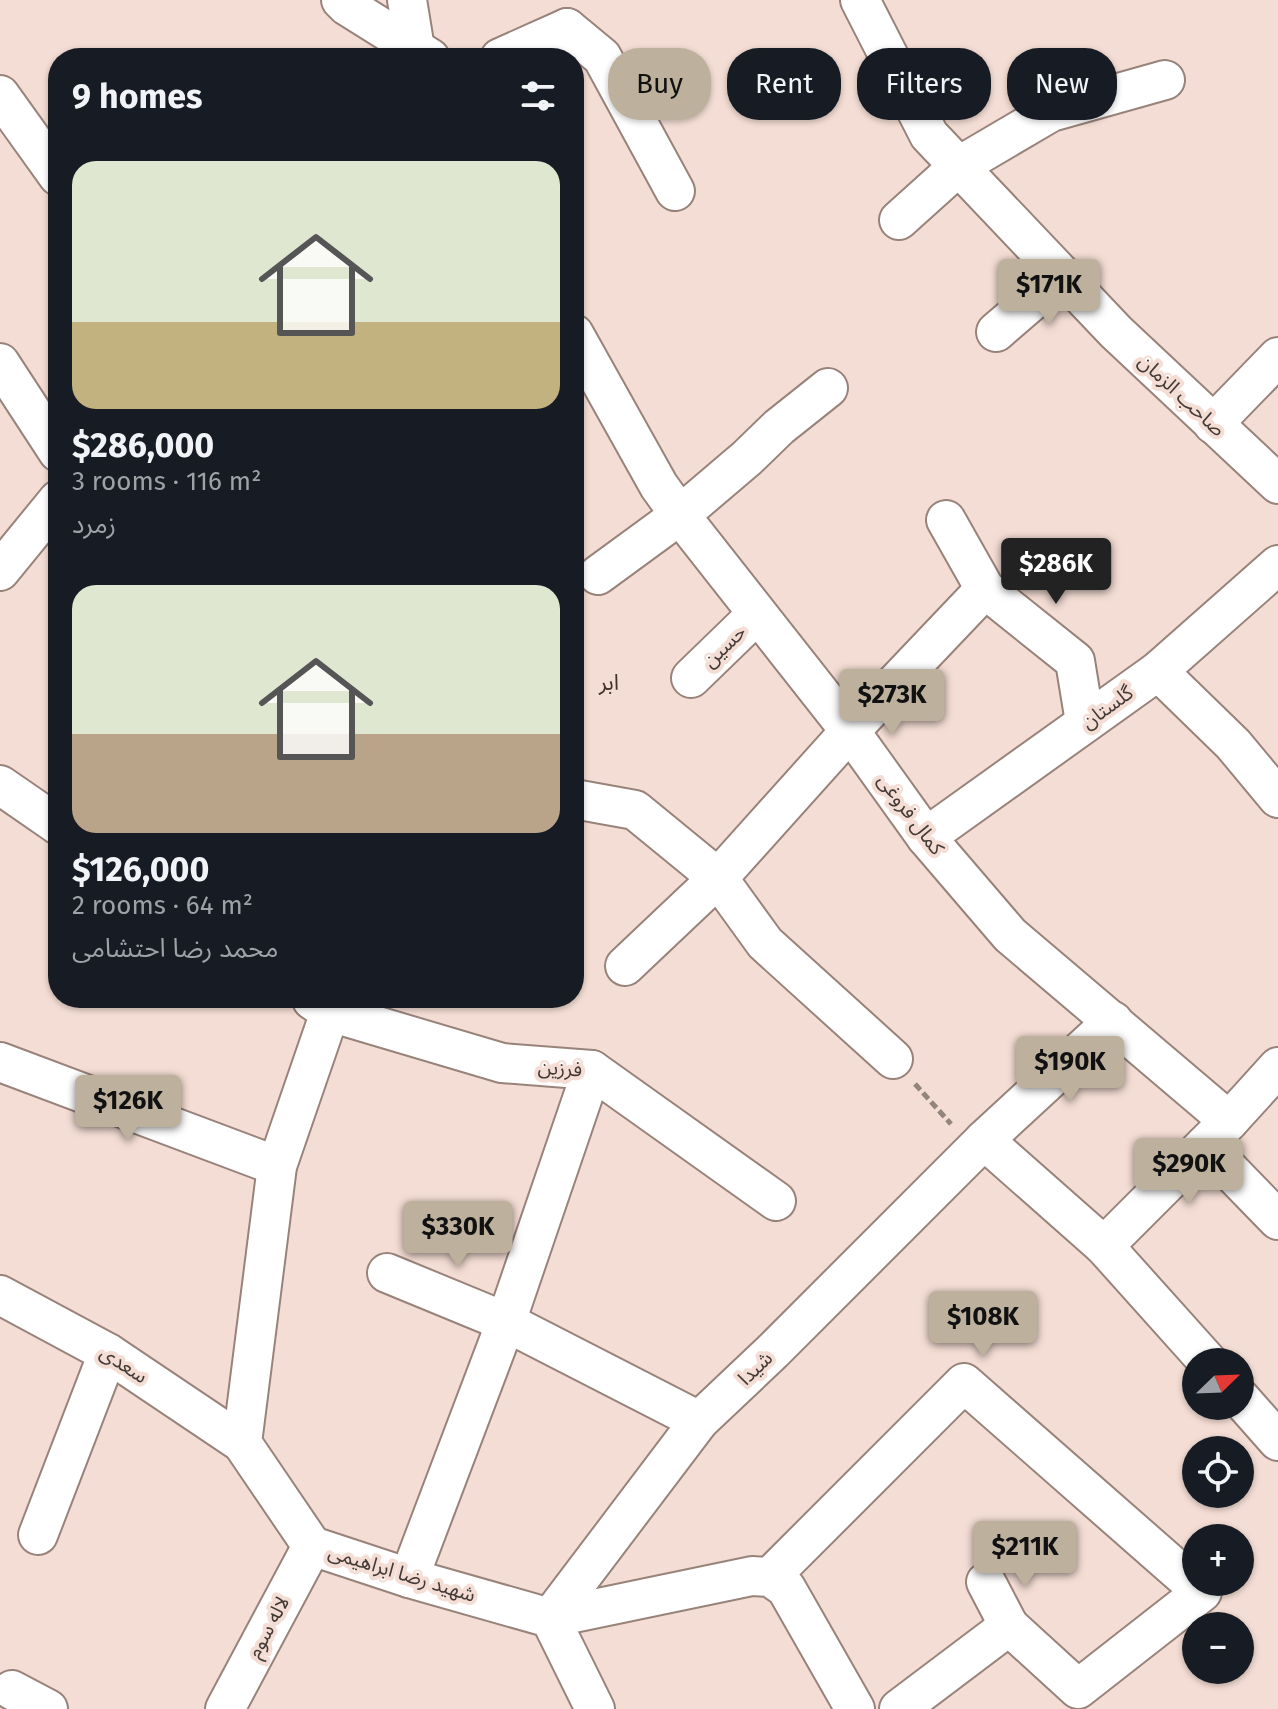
<!DOCTYPE html>
<html lang="en">
<head>
<meta charset="utf-8">
<style>
	:root { --surface:#171b24; --page:#242831; --text:#f1f3f6; --muted:#9ea1a6; --accent:#bdb19e }
	body { margin:0; font-family:"Fira Sans","Noto Sans Arabic",sans-serif; background:var(--page); color:var(--text); height:100vh; display:flex; flex-direction:column; font-size:30px; white-space:nowrap }
	* { box-sizing:border-box; margin:0 }
	p { font-size:26px; color:var(--muted) }
	.icon { flex:none; width:44px; height:44px; fill:none; stroke:currentColor; stroke-width:2; stroke-linecap:round; stroke-linejoin:round }
	.map { position:relative; flex:1; overflow:hidden }
	.sheet { position:absolute; left:48px; top:48px; width:536px; height:960px; display:flex; flex-direction:column; background:var(--surface); border-radius:32px; box-shadow:0 2px 6px #0004 }
	.sheet>* { flex:none }
	.guide { position:absolute; left:608px; top:48px; width:550px; height:72px; display:flex; gap:16px }
	.needle { width:52px; rotate:67deg }
	.fabs { position:absolute; left:1182px; top:1348px; display:grid; gap:16px }
	.fabs a { display:grid; place-items:center; width:72px; height:72px; border-radius:50%; background:var(--surface); box-shadow:0 2px 6px #0004; font-size:40px }
	.price { position:absolute; translate:-50% -68px; padding:0 18px; border-radius:8px; background:var(--accent); color:#111; font-size:26px; line-height:52px; filter:drop-shadow(0 2px 4px #0008) }
	.price::after { content:''; position:absolute; left:50%; top:48px; width:24px; height:18px; margin-left:-12px; background:inherit; clip-path:polygon(0 0,100% 0,50% 100%) }
	.price.on { background:#222; color:#fff }
	ul { padding:0; list-style:none }
	li { display:grid; align-content:center; gap:16px; height:424px; padding:0 24px }
	li span { display:grid; place-items:center; height:248px; border-radius:24px; color:#555 }
	li>.icon { margin-inline-start:auto }
	span .icon { width:144px; height:144px; fill:#fffc; stroke-width:1 }
	li b { font-size:34px }
	h2 { display:flex; justify-content:space-between; align-items:center; height:96px; padding:0 24px; font-size:34px }
	.chip { padding:0 28px; border-radius:32px; background:var(--surface); box-shadow:0 2px 6px #0004; font-size:28px; line-height:72px }
	.chip.on { background:var(--accent); color:#111 }
	.map>svg:first-child { display:block }
	.lines { fill:none; stroke-linecap:round; stroke-linejoin:round }
	.minor-casing { stroke:#98837b; stroke-width:42 }
	.path { stroke:#93847d; stroke-width:5; stroke-dasharray:8 4; stroke-linecap:butt }
	.minor { stroke:#fff; stroke-width:38 }
	.labels { text-anchor:middle; dominant-baseline:central; stroke-width:8; stroke-linejoin:round; paint-order:stroke }
	.street-label { font-size:20px; fill:#433a36; stroke:#f4ddd4 }
	.neighbourhood-label { font-size:22px; fill:#42302a; stroke:#f4ddd4 }
</style>
</head>
<body>
<div class="map">
<svg width="1278" height="1709" viewBox="0 0 1278 1709">
	<rect width="100%" height="100%" fill="#f4ddd4"/>
	<g class="lines">
		<defs>
			<g id="minor">
				<polyline points="341,0 347,6 430,58"/>
				<polyline points="407,0 415,49"/>
				<polyline points="860,0 929,135 1116,332 1278,484"/>
				<polyline points="567,28 602,57 675,191"/>
				<polyline points="500,58 567,28"/>
				<polyline points="0,95 58,176"/>
				<polyline points="899,220 959,166 1051,112 1165,80"/>
				<polyline points="996,332 1062,275"/>
				<polyline points="574,334 659,486 680,515 850,731 926,837 1010,935 1229,1121"/>
				<polyline points="0,363 58,452"/>
				<polyline points="1213,424 1278,357"/>
				<polyline points="946,520 985,589 1075,661 1085,722"/>
				<polyline points="0,571 58,500"/>
				<polyline points="598,575 680,515 747,458 779,427 828,388"/>
				<polyline points="1158,671 1233,744 1278,798"/>
				<polyline points="691,678 757,614"/>
				<polyline points="0,785 58,825"/>
				<polyline points="574,799 635,810 718,878 765,943 893,1059"/>
				<polyline points="926,837 1158,671 1278,565"/>
				<polyline points="625,966 718,878 850,731 985,589"/>
				<polyline points="342,998 330,1012 277,1166 242,1443 312,1546 409,1578 550,1618 595,1709"/>
				<polyline points="312,1000 330,1012 502,1063 592,1070 776,1201"/>
				<polyline points="0,1062 277,1166"/>
				<polyline points="984,1140 1104,1246 1208,1362"/>
				<polyline points="1205,1145 1278,1220"/>
				<polyline points="1104,1246 1229,1121 1278,1067"/>
				<polyline points="387,1273 506,1322 699,1421"/>
				<polyline points="0,1295 108,1353 242,1443"/>
				<polyline points="1240,1398 1278,1441"/>
				<polyline points="38,1535 108,1353"/>
				<polyline points="770,1577 964,1383 1202,1592 1078,1689 1009,1626 899,1709"/>
				<polyline points="409,1578 506,1322 592,1070"/>
				<polyline points="986,1582 1009,1626"/>
				<polyline points="550,1618 699,1421 773,1351 984,1140 1113,1021"/>
				<polyline points="550,1618 752,1576 770,1577 786,1588 855,1709"/>
				<polyline points="12,1690 48,1709"/>
				<polyline points="225,1709 312,1546"/>
			</g>
		</defs>
		<use href="#minor" class="minor-casing"/>
		<polyline class="path" points="915,1084 951,1124"/>
		<use href="#minor" class="minor"/>
	</g>
	<g class="labels">
		<g class="street-label">
			<text transform="translate(1182 395) rotate(43)">صاحب الزمان</text>
			<text transform="translate(724 646) rotate(-44)">حسین</text>
			<text transform="translate(1107 707) rotate(-36)">گلستان</text>
			<text transform="translate(911 814) rotate(53)">کمال فروغی</text>
			<text transform="translate(560 1068) rotate(4)">فرزین</text>
			<text transform="translate(124 1364) rotate(33)">سعدی</text>
			<text transform="translate(755 1368) rotate(-44)">شیدا</text>
			<text transform="translate(402 1573) rotate(17)">شهید رضا ابراهیمی</text>
			<text transform="translate(268 1627) rotate(-62)">لاله سوم</text>
		</g>
		<g class="neighbourhood-label">
			<text x="609" y="682">ابر</text>
		</g>
	</g>
</svg>
<div class="fabs">
<a><svg class="needle" viewBox="-14 -14 28 28"><path d="M0-13l5 13h-10z" fill="#e53935"/><path d="M0 13l5-13h-10z" fill="#9ea1a6"/></svg></a>
<a><svg class="icon" aria-label="locate" viewBox="0 0 24 24"><circle cx="12" cy="12" r="6"/><path d="M12 2v4M12 18v4M2 12h4M18 12h4"/></svg></a>
<a>+</a>
<a>−</a>
</div>
<b class="price" style="left:1049px;top:327px">$171K</b>
<b class="price on" style="left:1056px;top:606px">$286K</b>
<b class="price" style="left:892px;top:737px">$273K</b>
<b class="price" style="left:1070px;top:1104px">$190K</b>
<b class="price" style="left:128px;top:1143px">$126K</b>
<b class="price" style="left:1189px;top:1206px">$290K</b>
<b class="price" style="left:458px;top:1269px">$330K</b>
<b class="price" style="left:983px;top:1359px">$108K</b>
<b class="price" style="left:1025px;top:1589px">$211K</b>
<div class="guide">
<a class="chip on">Buy</a>
<a class="chip">Rent</a>
<a class="chip">Filters</a>
<a class="chip">New</a>
</div>
<section class="sheet">
<h2>9 homes<svg class="icon" aria-label="filters" viewBox="0 0 24 24"><path d="M4 7h16M4 17h16"/><circle cx="9" cy="7" r="2"/><circle cx="15" cy="17" r="2"/></svg></h2>
<ul>
<li><span style="background:linear-gradient(#dfe7d0 65%,#c2b280 0)"><svg class="icon" aria-label="home" viewBox="0 0 24 24"><path d="M3 11l9-7 9 7M6 9v11h12V9"/></svg></span><div><b>$286,000</b><p>3 rooms · 116 m²</p><p>زمرد</p></div></li>
<li><span style="background:linear-gradient(#dfe7d0 60%,#b9a48a 0)"><svg class="icon" aria-label="home" viewBox="0 0 24 24"><path d="M3 11l9-7 9 7M6 9v11h12V9"/></svg></span><div><b>$126,000</b><p>2 rooms · 64 m²</p><p>محمد رضا احتشامی</p></div></li>
</ul>
</section>
</div>
</body>
</html>
